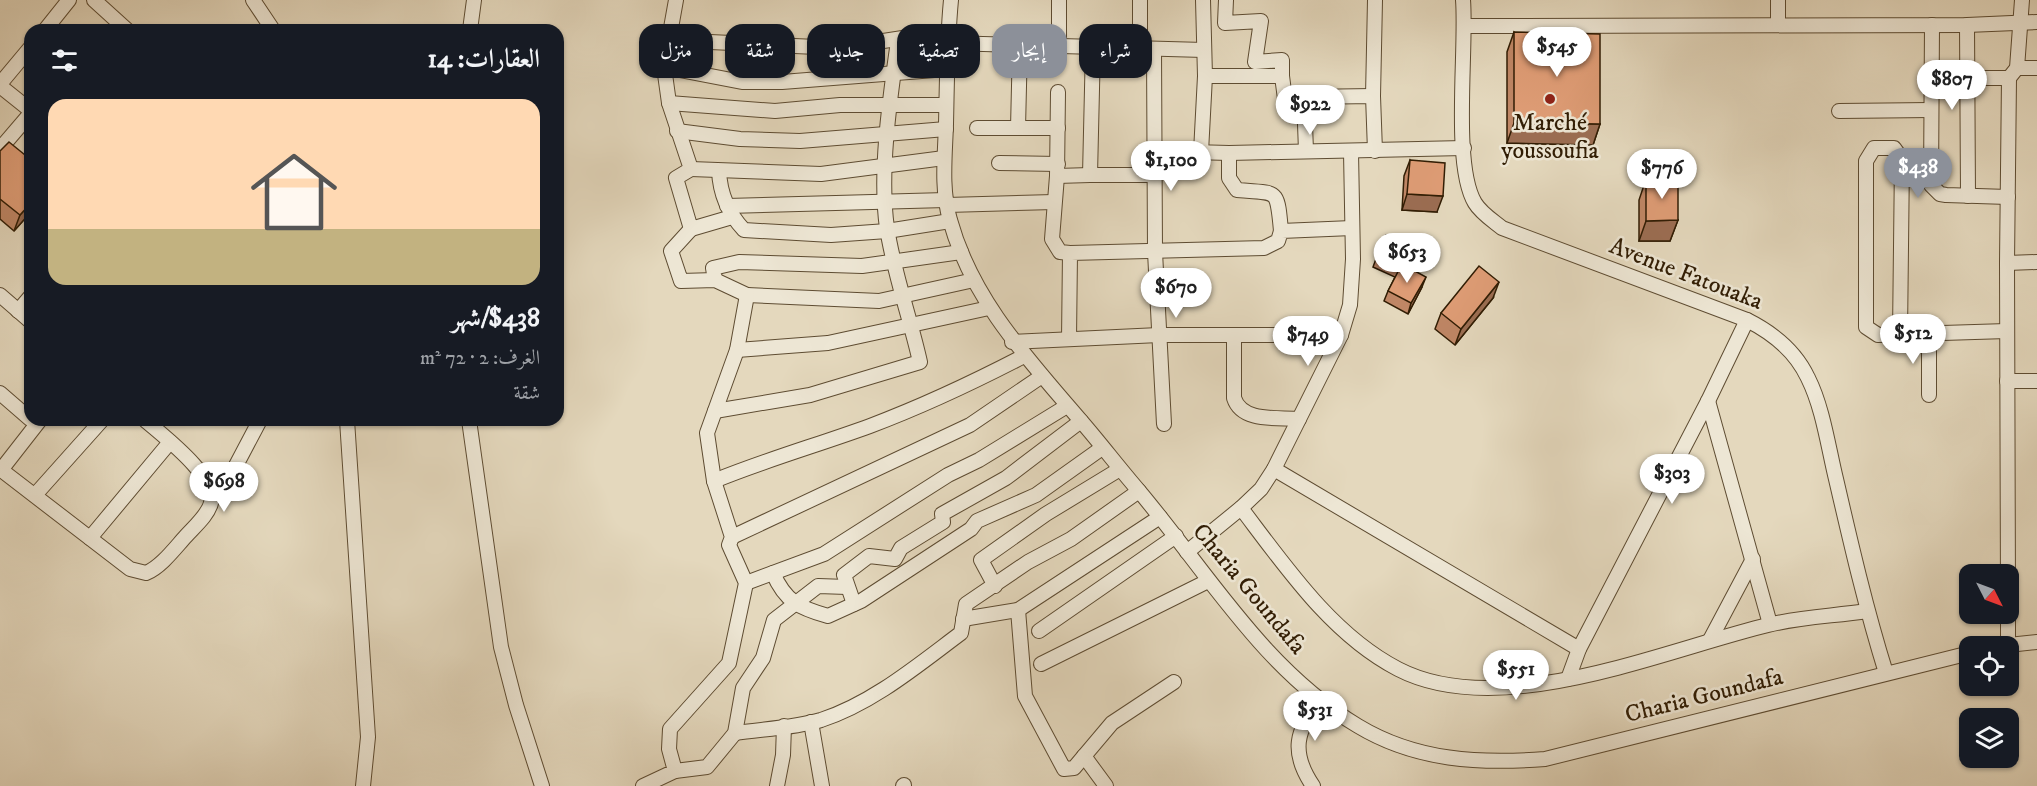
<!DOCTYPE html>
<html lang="ar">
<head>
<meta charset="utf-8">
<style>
	:root { --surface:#171b24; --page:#242831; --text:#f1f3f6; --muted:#9ea1a6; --line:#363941; --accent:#8c9099 }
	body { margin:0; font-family:"IM FELL DW Pica",Amiri,serif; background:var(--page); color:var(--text); direction:rtl; height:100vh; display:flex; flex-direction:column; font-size:22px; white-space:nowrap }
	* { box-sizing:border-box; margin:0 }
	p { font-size:20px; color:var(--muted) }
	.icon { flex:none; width:33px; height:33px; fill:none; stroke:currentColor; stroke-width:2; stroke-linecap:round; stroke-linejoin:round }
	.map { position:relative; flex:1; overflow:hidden; direction:ltr }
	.panel { position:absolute; left:24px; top:24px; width:540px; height:402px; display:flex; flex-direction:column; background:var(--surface); border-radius:18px; box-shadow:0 2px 4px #0004; direction:rtl }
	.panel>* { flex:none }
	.hud { position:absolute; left:582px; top:24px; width:570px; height:54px; direction:rtl; display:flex; gap:12px }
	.needle { width:39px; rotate:132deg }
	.tools { position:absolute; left:1959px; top:564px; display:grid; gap:12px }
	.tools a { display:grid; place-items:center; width:60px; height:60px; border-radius:12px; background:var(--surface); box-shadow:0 2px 4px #0004; font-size:30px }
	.price { position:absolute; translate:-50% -51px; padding:0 14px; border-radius:21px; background:#fff; color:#222; font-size:20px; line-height:39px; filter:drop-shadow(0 2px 3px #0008) }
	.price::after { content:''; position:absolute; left:50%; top:36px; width:18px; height:14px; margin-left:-9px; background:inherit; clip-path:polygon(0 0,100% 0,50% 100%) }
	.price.selected { background:var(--accent); color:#fff }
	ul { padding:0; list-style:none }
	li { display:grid; align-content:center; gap:12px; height:318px; padding:0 24px }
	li+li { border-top:2px solid var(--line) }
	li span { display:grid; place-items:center; height:186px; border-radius:18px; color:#555 }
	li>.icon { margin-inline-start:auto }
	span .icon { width:108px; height:108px; fill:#fffc; stroke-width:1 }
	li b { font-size:26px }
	h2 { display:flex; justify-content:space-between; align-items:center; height:72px; padding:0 24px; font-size:26px }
	.tag { padding:0 21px; border-radius:18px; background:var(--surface); box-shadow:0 2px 4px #0004; font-size:21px; line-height:54px }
	.tag.selected { background:var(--accent); color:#fff }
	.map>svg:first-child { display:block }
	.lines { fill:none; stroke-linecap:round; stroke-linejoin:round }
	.street-casing { stroke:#5e4c32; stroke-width:16 }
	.street { stroke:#ede6d4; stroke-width:14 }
	.wall { fill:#bf8665; stroke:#311d04; stroke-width:1.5 }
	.shaded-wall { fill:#9b6d52; stroke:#311d04; stroke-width:1.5 }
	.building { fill:#de9c75; stroke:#311d04; stroke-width:1.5 }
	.poi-dot { fill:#8f2418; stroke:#ede6d4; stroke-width:2 }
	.labels { text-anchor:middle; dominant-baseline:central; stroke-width:5; stroke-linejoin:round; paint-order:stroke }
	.poi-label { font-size:24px; fill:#311d04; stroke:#ede6d4 }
	.street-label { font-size:24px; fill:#311d04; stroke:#ede6d4 }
</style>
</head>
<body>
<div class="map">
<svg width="2037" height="786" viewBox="0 0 2037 786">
	<rect width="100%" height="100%" fill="#e4d8bd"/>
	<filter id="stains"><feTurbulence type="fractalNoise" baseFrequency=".00333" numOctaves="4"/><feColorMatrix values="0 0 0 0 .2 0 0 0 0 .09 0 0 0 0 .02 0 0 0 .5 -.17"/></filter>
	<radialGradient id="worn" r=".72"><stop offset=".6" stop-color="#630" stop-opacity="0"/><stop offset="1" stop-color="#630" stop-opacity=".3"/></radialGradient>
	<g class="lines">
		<defs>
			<g id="street">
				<polyline points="94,0 127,30"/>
				<polyline points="253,0 273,30"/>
				<polyline points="676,0 664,67 669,103 691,169 676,178 691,229 732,217"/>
				<path d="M951 0C947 41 947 82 946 124 945 156 941 189 950 220 972 300 1028 359 1081 421 1101 444 1119 468 1139 491 1208 573 1264 670 1358 726 1416 761 1480 764 1545 759L1970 653"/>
				<polyline points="1140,0 1140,49"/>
				<polyline points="1226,0 1225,23 1261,21 1255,62 1282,60 1282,76"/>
				<path d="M1463 0C1467 48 1452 165 1475 203 1481 213 1492 220 1502 228L1747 320C1773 333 1795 350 1808 378 1823 408 1828 446 1836 479 1851 544 1866 609 1886 673"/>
				<polyline points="1778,0 1778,24"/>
				<polyline points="1932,25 1931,185 1940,194 1946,195 2008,197"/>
				<polyline points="1967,25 1968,196"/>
				<polyline points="1466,26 1967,25 2037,22"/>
				<polyline points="45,30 69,0"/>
				<polyline points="470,30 474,0"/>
				<polyline points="667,40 838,48 948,31"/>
				<polyline points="948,43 1204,50"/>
				<polyline points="1059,45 1059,0"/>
				<polyline points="1093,46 1090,175 1155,175"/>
				<polyline points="1154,50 1155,252 1164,424"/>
				<polyline points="664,67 742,82 782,82 947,69"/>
				<polyline points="2017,68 2037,68"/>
				<polyline points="1205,76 1282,76 1285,99 1304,97"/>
				<polyline points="1931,78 2009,78"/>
				<polyline points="0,84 30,48"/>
				<polyline points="0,86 30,110"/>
				<polyline points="1058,92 1057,176 1052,239 1060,252 1070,253"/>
				<polyline points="1373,96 1375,0"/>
				<polyline points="669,103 775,111 840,105 946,105"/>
				<polyline points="1839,111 1931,110"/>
				<polyline points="977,128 1058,128"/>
				<polyline points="1018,128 1020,44"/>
				<polyline points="677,131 740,139 800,141 946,129"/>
				<polyline points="0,149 30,114"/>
				<polyline points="1156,151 1229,153 1464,148"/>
				<polyline points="1306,151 1304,97 1373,96 1375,151"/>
				<polyline points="1201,152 1205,76 1203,0"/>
				<path d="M1229 153V178L1237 190C1278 194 1277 186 1281 231"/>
				<polyline points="999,163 1058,164"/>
				<polyline points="691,169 821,174 944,158"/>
				<path d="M719 171C720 194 728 213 744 230L831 235 887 231 950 221"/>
				<polyline points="1057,176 1090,175"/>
				<polyline points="947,205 1054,202"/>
				<polyline points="727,206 946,200"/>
				<polyline points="2007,263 2037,262"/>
				<polyline points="715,280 713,268 739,262 862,266 961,252"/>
				<polyline points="0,295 30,321"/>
				<polyline points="747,295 879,301 974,280"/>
				<polyline points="18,311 30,297"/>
				<polyline points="1900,334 1902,159 1894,148 1874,148 1866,161 1866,327 1878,335 2007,331"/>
				<polyline points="1929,334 1929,395"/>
				<path d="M1234 335V398C1242 423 1278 417 1299 419"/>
				<polyline points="1069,339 1070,253 1264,248 1278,241 1281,231 1352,228"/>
				<polyline points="1012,342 1159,335 1341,335"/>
				<polyline points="737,350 828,343 989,308"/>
				<polyline points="2007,381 2037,381"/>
				<polyline points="0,393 30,419"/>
				<polyline points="1708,401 1770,624"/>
				<path d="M715 411 810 395 920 362C910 317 894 274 887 228 879 172 890 98 898 41"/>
				<polyline points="347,420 368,737 363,786"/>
				<polyline points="469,420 501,647 516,705 542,786"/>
				<path d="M0 469 130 569 146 573C161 567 175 548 186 536 195 526 208 515 211 503 218 477 163 436 145 420"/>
				<polyline points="1274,469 1579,649"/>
				<polyline points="1,470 40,420"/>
				<path d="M714 481C765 460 818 445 870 426 923 406 974 382 1024 356"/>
				<polyline points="35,495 102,420"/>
				<polyline points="212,496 231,475 260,420"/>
				<path d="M1241 508C1285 566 1332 635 1398 669 1500 722 1664 650 1768 625 1800 617 1834 616 1867 611"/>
				<polyline points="732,537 970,425 1042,376"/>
				<polyline points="90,538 170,442"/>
				<polyline points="1187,552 1241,508 1261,489 1274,469 1341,335 1350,305 1353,259 1351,152"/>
				<path d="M773 573C785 601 799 608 828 616L861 601 971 529 977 521 1036 495 1102 448"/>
				<polyline points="746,583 824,554 948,475 979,460 1067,406"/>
				<polyline points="995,586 981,560 1046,514 1120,469"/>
				<polyline points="2008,594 2007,263 2009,78 2017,68 2022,0"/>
				<polyline points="854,604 844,575 869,556 895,559 901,548 943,522 942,514 1006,478 1081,421"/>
				<polyline points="1018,610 1025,696 1064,769 1074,768 1112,723 1174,682"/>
				<polyline points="963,619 1018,610 1160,517"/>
				<polyline points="1039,631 1176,536"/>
				<polyline points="1710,640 1753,559"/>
				<polyline points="2008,644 2008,614"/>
				<polyline points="1999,646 2037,642"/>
				<polyline points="1041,664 1208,581"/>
				<polyline points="1568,679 1579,649 1708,401 1747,320"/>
				<polyline points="811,722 822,786"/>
				<path d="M735 733C763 729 794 728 821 720 873 703 918 665 961 633L966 604 1028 562 1071 539 1139 491"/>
				<polyline points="1084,756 1106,786"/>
				<polyline points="675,771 707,767 735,733 743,688 763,658 774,620 818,586 847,587"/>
				<polyline points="643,786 675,771 669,749 670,729 729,663 746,583 729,545 732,537 714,481 707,433 737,350 747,295 715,280 681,281 671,251 691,229"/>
				<polyline points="777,786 783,755 784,726"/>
				<polyline points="903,786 904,785"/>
				<path d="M1313 786C1290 752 1296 730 1320 700"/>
			</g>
		</defs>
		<use href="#street" class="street-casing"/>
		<use href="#street" class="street"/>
	</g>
	<g class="wall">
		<polygon points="1514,32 1600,124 1593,145 1507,143 1507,52"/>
		<polygon points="0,151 30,213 14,231 0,219"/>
		<polygon points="1410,160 1437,212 1402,210 1404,176"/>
		<polygon points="1646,179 1678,220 1670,241 1639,241 1639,200"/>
		<polygon points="1410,246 1402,264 1422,287 1408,314 1384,301 1388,291 1395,277 1373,267 1377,256"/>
		<polygon points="1493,298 1455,345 1435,329 1441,313"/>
	</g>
	<g class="shaded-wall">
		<polygon points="1514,123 1600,124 1593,145 1507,143"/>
		<polygon points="1407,194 1443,196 1437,212 1402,210"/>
		<polygon points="30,204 30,213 14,231 20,215"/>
		<polygon points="1678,220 1670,241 1639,241 1646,221"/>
		<polygon points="1426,277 1422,287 1408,314 1411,303"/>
		<polygon points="1499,282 1493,298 1455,345 1461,329"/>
	</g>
	<g class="building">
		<polygon points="1514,32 1600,34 1600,124 1514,123"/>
		<polygon points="9,142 30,159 30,204 20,215 0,199 0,151"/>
		<polygon points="1410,160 1445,163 1443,196 1407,194"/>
		<polygon points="1646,179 1678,179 1678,220 1646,221"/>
		<polygon points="1386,235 1410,246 1400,267 1377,256"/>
		<polygon points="1402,264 1426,277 1411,303 1388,291"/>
		<polygon points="1479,266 1499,282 1461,329 1441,313"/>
	</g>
	<circle class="poi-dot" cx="1550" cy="99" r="6"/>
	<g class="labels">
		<g class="poi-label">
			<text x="1550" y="123">Marché<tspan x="1550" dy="28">youssoufia</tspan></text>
		</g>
		<g class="street-label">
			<text transform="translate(1686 274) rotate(21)">Avenue Fatouaka</text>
			<text transform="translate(1249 589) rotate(50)">Charia Goundafa</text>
			<text transform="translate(1704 696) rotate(-14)">Charia Goundafa</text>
		</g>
	</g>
	<rect width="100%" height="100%" filter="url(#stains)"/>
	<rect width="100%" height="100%" fill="url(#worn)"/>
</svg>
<div class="tools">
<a><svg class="needle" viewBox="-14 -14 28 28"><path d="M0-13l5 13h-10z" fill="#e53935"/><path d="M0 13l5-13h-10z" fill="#9ea1a6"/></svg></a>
<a><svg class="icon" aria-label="locate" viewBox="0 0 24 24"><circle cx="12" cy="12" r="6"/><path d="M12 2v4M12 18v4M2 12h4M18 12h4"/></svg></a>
<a><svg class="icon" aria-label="layers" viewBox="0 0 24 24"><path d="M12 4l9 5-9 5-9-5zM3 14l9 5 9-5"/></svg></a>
</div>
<b class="price" style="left:1557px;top:78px">$545</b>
<b class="price" style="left:1952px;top:111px">$807</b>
<b class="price" style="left:1310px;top:136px">$922</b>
<b class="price" style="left:1171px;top:192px">$1,100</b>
<b class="price selected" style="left:1918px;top:199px">$438</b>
<b class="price" style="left:1662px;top:200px">$776</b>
<b class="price" style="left:1407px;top:284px">$653</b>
<b class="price" style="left:1176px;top:319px">$670</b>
<b class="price" style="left:1913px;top:365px">$512</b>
<b class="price" style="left:1308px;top:367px">$749</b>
<b class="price" style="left:1672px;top:505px">$303</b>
<b class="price" style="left:224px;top:513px">$698</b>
<b class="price" style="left:1516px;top:701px">$551</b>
<b class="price" style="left:1315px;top:742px">$531</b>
<div class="hud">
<a class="tag">شراء</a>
<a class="tag selected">إيجار</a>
<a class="tag">تصفية</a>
<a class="tag">جديد</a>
<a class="tag">شقة</a>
<a class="tag">منزل</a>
</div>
<section class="panel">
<h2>العقارات: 14<svg class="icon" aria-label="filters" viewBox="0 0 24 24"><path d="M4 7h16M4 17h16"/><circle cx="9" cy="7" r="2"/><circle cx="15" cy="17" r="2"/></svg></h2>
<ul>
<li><span style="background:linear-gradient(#ffd9b3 70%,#c2b280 0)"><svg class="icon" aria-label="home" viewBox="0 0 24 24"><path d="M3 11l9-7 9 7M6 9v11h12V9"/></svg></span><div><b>$438/شهر</b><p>الغرف: 2 · 72 m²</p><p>شقة</p></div></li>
</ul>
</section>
</div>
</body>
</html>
